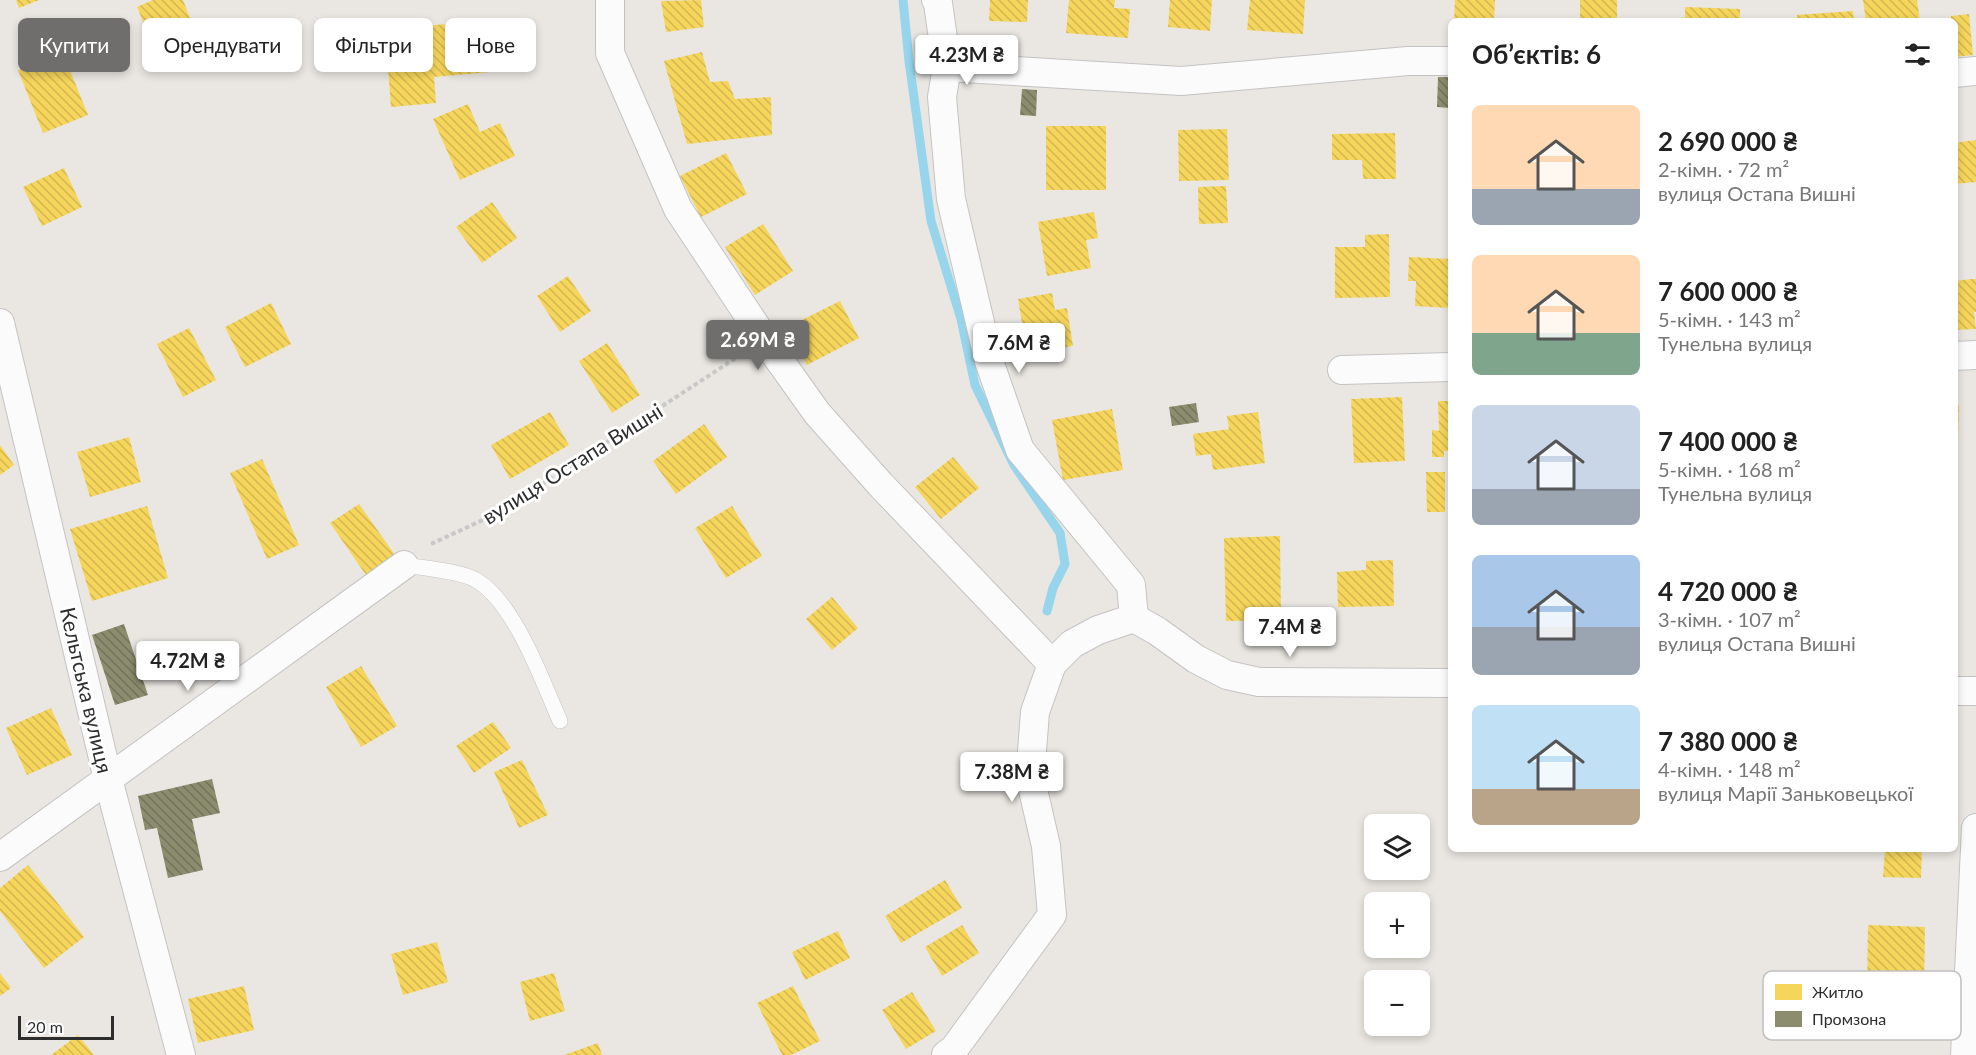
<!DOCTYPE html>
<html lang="uk">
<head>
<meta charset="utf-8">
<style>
	:root { --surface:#fff; --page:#f2f2f2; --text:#222; --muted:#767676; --accent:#6f6e6c }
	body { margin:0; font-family:Lato,sans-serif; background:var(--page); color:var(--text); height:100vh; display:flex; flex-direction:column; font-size:22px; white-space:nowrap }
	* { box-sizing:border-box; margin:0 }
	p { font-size:20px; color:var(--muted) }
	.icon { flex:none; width:33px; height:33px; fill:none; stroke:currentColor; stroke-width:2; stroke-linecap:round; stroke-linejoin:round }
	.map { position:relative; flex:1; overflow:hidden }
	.panel { position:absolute; left:1448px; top:18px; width:510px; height:834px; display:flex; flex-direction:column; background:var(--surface); border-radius:9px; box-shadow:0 3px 9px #0003 }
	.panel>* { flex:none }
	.hud { position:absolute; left:18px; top:18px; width:570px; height:54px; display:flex; gap:12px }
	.controls { position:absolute; left:1364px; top:814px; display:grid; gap:12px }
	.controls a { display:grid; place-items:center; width:66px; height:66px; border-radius:9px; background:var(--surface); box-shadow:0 3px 9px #0003; font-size:30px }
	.scale { position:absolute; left:18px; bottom:15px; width:96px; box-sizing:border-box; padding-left:6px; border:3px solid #2d2d2d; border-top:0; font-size:16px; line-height:21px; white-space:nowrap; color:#2d2d2d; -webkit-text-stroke:4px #fff; paint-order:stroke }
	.price { position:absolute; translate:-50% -51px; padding:0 14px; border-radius:6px; background:#fff; color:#222; font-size:20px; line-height:39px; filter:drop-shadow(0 2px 3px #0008) }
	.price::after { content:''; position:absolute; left:50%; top:36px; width:18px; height:14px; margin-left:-9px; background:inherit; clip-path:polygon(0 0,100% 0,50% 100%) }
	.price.selected { background:var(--accent); color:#fff }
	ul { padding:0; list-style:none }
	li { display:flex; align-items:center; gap:18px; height:150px; padding:0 24px }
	li span { display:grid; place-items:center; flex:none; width:168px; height:120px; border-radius:9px; color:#555 }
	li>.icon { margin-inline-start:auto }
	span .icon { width:72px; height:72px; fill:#fffc; stroke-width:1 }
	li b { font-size:26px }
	h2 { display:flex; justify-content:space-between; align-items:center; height:72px; padding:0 24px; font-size:26px }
	.chip { padding:0 21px; border-radius:9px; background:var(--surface); box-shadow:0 3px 9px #0003; font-size:21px; line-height:54px }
	.chip.selected { background:var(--accent); color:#fff }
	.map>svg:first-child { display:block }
	.homes { fill:url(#homes-back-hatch) }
	.industry { fill:url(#industry-back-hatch) }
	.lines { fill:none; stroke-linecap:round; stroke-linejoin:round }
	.stream { stroke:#96d5ec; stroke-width:9 }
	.service-casing { stroke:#c4c3c3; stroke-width:16 }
	.minor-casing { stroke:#c4c3c3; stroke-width:30 }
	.path { stroke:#c8c8c8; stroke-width:4; stroke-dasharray:4.5 3; stroke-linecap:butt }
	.service { stroke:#fcfbfb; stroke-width:15 }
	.minor { stroke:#fcfbfb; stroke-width:28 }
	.labels { text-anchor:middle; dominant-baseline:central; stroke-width:6; stroke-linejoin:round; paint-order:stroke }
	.street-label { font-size:21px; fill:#2d2d2d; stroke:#fff }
	.key { fill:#fff; stroke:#c0c0c0; stroke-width:1.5 }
	.key-label { font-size:16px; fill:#2d2d2d }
</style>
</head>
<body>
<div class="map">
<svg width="1976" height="1055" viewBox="0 0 1976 1055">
	<defs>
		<pattern id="homes-back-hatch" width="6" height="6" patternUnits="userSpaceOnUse" patternTransform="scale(1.5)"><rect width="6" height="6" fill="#f6d55c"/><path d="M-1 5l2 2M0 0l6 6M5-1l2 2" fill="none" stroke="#d3b750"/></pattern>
		<pattern id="industry-back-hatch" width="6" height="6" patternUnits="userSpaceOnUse" patternTransform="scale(1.5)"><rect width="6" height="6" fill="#8c8c6e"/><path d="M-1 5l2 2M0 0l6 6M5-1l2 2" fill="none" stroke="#73735b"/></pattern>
	</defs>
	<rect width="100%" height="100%" fill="#eae7e2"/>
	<g class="homes">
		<polygon points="16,0 39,0 19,8"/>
		<polygon points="153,0 183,0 197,36 156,53 137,7"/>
		<polygon points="701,0 704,27 666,32 661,1"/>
		<polygon points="990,0 1028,0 1027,22 989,21"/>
		<polygon points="1069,0 1115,0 1114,8 1130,9 1128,38 1066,33"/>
		<polygon points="1170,0 1212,0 1210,31 1168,27"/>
		<polygon points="1250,0 1305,0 1303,34 1247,30"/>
		<polygon points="1455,0 1495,0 1494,21 1454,21"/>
		<rect x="1580" y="0" width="37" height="21"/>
		<polygon points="1863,0 1917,0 1920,21 1866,21"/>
		<polygon points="1685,7 1740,9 1740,21 1685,21"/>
		<polygon points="1853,11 1854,21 1797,21 1797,15"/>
		<polygon points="1969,14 1973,55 1954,57 1954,21 1951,21 1951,16"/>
		<polygon points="497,20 501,71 434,77 436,103 391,107 385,29"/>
		<polygon points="702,52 710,82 728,81 735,99 771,97 772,135 687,144 664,61"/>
		<polygon points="63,53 88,115 43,133 18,70"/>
		<polygon points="468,104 480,132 500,123 515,156 460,180 433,119"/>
		<rect x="1046" y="126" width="60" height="64"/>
		<polygon points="1227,129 1229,180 1179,181 1178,130"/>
		<polygon points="1395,133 1396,179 1363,179 1362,160 1332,160 1332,134"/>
		<polygon points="1976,140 1976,182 1954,184 1954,143"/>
		<polygon points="726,153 747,194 701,217 680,176"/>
		<polygon points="64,168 82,207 42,226 23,187"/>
		<polygon points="1226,186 1228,223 1199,224 1198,187"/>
		<polygon points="492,202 517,238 482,263 456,227"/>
		<polygon points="1094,212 1098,238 1086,240 1091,268 1047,276 1038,222"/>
		<polygon points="763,224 793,271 755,295 725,247"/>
		<polygon points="1389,234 1390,297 1335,298 1335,247 1365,247 1365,235"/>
		<polygon points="1409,257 1450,259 1450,308 1415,306 1416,281 1408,281"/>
		<polygon points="568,276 591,311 560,332 537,296"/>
		<polygon points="1972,279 1976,279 1976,312 1974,312 1976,329 1954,330 1954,281"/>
		<polygon points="1052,293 1055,310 1067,308 1073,346 1027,353 1018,299"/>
		<polygon points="840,301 859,338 807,365 788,327"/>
		<polygon points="271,303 291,344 245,367 225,327"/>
		<polygon points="189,328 216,380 183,397 157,344"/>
		<polygon points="607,343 640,395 612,413 579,361"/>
		<polygon points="1402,397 1405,461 1354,463 1351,399"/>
		<polygon points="1438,401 1450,401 1450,451 1444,451 1444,457 1432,457 1432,430 1439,431"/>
		<polygon points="1954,405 1959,405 1958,440 1954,440"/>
		<polygon points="1112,409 1123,470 1063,480 1052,420"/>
		<polygon points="550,412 569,445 510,479 491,445"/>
		<polygon points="1258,412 1265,463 1213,470 1211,454 1196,456 1193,434 1229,429 1227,416"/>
		<polygon points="704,424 727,457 676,494 653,461"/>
		<polygon points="129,437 141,482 90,497 77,452"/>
		<polygon points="0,445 14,465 0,475"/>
		<polygon points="953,457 979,488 941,519 915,487"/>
		<polygon points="262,459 299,545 267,559 230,473"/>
		<polygon points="1426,472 1445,472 1445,512 1427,512"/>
		<polygon points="359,504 395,555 366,575 330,523"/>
		<polygon points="147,506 168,578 92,601 70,529"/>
		<polygon points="732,506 762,556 726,578 695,528"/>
		<polygon points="1280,536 1281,620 1226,621 1224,538"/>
		<polygon points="1393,560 1394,606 1338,607 1337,572 1366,570 1366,561"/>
		<polygon points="832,597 858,628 832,650 806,619"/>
		<polygon points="361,666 397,726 361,747 326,687"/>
		<polygon points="51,708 72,755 27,775 6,728"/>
		<polygon points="493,722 511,748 474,773 456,746"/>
		<polygon points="522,760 548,815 519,828 494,772"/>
		<polygon points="1885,849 1922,849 1921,878 1883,877"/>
		<polygon points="28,865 84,937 44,968 0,911 0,888"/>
		<polygon points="945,880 962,908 901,943 885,916"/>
		<polygon points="962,925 979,953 942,976 925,947"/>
		<polygon points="1868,925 1925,927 1924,992 1867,991"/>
		<polygon points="838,931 850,958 805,980 792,952"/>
		<polygon points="437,942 448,982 403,995 391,954"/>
		<polygon points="0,973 11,988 0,996"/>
		<polygon points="554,973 565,1011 530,1021 520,982"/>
		<polygon points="244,986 254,1030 198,1043 188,999"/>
		<polygon points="793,986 820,1041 791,1055 782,1055 757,1003"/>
		<polygon points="912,992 936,1031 906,1049 882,1010"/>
		<polygon points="78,1035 94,1055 51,1055"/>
		<polygon points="598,1043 602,1055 564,1055"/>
	</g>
	<g class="industry">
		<polygon points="1438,77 1450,77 1450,108 1437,107"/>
		<polygon points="1022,89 1037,90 1036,116 1020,115"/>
		<polygon points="1196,403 1199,422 1172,426 1169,407"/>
		<polygon points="124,624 148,695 115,705 92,635"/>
		<polygon points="212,779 220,813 192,819 203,870 168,878 157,828 145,830 138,796"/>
	</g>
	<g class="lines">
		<polyline class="stream" points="903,0 909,61 931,221 961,319 975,385 1014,465 1060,533 1065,564 1053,588 1047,611"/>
		<defs>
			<path id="service" d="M404 565C423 568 461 571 476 580 515 603 542 680 560 721"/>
			<g id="minor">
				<polyline points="610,0 610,53 678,209 765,340 817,413 880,484 1052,664"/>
				<polyline points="936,0 938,3 947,67 942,97 951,199 989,361 1020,450 1131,585 1134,618"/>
				<polyline points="947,67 1181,81 1408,61 1450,61"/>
				<polyline points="1954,73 1976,71"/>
				<polyline points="0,323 108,779 181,1055"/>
				<polyline points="1954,356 1976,355"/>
				<polyline points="1342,370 1450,367"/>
				<polyline points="1134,618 1157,631 1196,659 1227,675 1259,682 1450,683"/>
				<polyline points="1954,691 1976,691"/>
				<polyline points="0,857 404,565"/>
				<polyline points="946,1055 954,1049 1052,915 1046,846 1030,777 1035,712 1052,664 1072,644 1098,630 1134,618"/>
				<polyline points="1965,1055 1976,828"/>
			</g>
		</defs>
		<use href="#service" class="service-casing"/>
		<use href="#minor" class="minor-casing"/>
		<polyline class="path" points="431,544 500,512 739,356"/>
		<use href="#service" class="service"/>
		<use href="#minor" class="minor"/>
	</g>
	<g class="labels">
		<g class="street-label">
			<text transform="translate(572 463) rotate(-32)">вулиця Остапа Вишні</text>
			<text transform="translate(87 690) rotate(77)">Кельтська вулиця</text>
		</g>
	</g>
	<rect x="1763" y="971" width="198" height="69" rx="9" class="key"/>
	<rect x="1775" y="984" width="27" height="16" fill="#f6d55c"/>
	<rect x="1775" y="1011" width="27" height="16" fill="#8c8c6e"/>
	<g class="key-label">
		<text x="1812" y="998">Житло</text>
		<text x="1812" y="1025">Промзона</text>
	</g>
</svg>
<div class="controls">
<a><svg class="icon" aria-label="layers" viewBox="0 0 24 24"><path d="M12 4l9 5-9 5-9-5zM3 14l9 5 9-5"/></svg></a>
<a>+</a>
<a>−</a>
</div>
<div class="scale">20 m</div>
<b class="price" style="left:967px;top:86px">4.23M ₴</b>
<b class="price selected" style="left:758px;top:371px">2.69M ₴</b>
<b class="price" style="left:1019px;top:374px">7.6M ₴</b>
<b class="price" style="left:1290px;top:658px">7.4M ₴</b>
<b class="price" style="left:188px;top:692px">4.72M ₴</b>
<b class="price" style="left:1012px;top:803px">7.38M ₴</b>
<div class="hud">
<a class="chip selected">Купити</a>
<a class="chip">Орендувати</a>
<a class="chip">Фільтри</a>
<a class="chip">Нове</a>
</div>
<section class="panel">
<h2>Об’єктів: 6<svg class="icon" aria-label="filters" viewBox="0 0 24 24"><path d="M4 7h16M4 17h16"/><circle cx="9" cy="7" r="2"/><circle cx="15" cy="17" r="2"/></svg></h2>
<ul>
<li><span style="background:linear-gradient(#ffd9b3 70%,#9aa5b1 0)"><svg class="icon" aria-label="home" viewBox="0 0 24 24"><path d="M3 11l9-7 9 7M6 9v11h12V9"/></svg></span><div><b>2 690 000 ₴</b><p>2-кімн. · 72 m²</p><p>вулиця Остапа Вишні</p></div></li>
<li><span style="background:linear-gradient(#ffd9b3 65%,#7fa58c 0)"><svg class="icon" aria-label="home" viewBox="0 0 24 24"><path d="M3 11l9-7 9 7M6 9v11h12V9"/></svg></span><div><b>7 600 000 ₴</b><p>5-кімн. · 143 m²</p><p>Тунельна вулиця</p></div></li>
<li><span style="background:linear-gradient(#c9d6e8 70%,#9aa5b1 0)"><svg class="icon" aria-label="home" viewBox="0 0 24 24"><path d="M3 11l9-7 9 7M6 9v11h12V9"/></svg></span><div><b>7 400 000 ₴</b><p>5-кімн. · 168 m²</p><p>Тунельна вулиця</p></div></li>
<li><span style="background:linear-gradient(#a9c7e8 60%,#9aa5b1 0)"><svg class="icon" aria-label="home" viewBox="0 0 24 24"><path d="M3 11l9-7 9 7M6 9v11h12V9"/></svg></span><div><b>4 720 000 ₴</b><p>3-кімн. · 107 m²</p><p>вулиця Остапа Вишні</p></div></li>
<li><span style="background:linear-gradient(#bfe0f5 70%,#b9a48a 0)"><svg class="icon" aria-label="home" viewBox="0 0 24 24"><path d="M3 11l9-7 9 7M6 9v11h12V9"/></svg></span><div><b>7 380 000 ₴</b><p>4-кімн. · 148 m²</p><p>вулиця Марії Заньковецької</p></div></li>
</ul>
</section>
</div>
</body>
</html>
